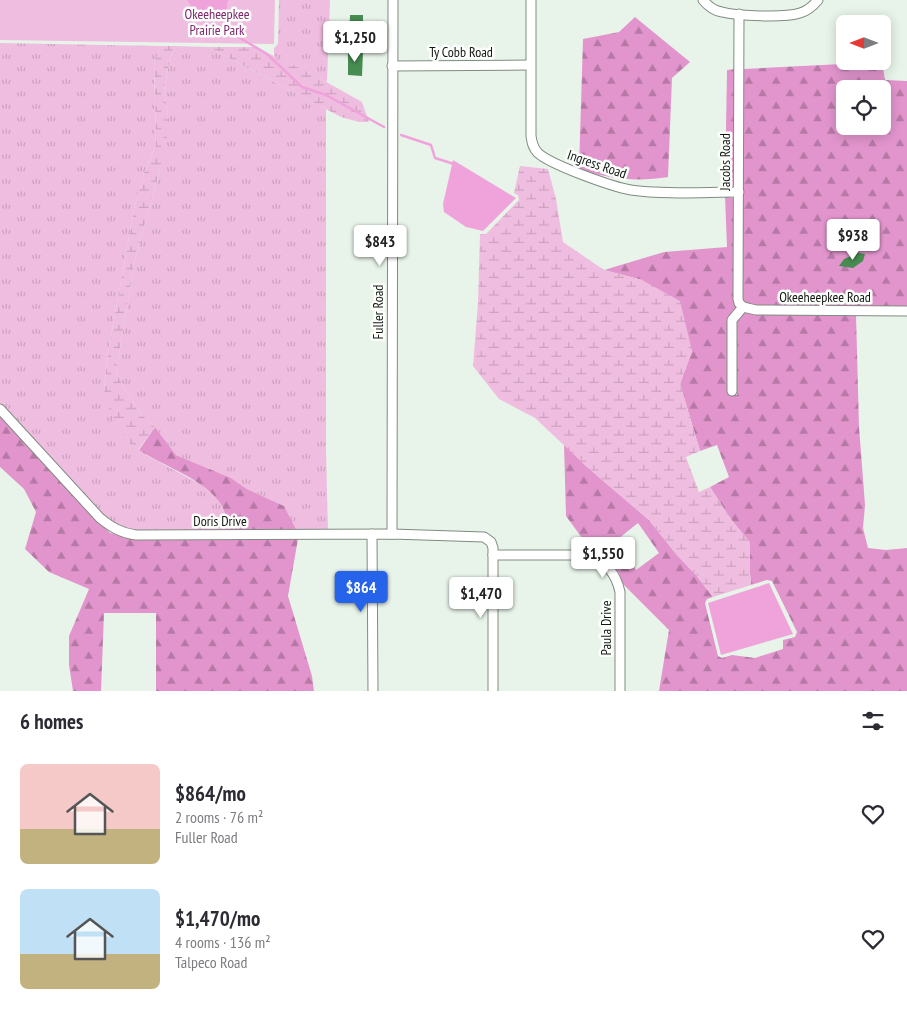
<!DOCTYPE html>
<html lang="en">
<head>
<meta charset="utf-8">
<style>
	:root { --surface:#fff; --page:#f7f7f7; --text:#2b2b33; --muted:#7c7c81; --accent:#2563eb }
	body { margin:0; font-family:"PT Sans Narrow",sans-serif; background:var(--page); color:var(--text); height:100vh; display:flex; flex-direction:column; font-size:19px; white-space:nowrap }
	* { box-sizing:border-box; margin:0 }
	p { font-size:16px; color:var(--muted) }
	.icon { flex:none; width:28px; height:28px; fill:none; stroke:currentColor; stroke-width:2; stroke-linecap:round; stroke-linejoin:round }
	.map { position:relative; height:691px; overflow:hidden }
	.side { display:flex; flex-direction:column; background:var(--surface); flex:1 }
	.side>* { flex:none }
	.needle { width:32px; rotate:270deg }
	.buttons { position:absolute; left:836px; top:15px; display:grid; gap:10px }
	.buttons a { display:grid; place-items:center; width:55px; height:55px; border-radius:8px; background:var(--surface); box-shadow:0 2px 12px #0003; font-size:25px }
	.price { position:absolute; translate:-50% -42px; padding:0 11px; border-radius:5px; background:#fff; color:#222; font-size:16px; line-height:32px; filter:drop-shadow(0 1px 2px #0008) }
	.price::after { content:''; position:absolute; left:50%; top:30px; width:15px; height:11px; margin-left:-8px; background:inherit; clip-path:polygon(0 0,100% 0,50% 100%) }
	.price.current { background:var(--accent); color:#fff }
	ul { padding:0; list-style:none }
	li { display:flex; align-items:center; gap:15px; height:125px; padding:0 20px }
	li span { display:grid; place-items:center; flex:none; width:140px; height:100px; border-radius:8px; color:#555 }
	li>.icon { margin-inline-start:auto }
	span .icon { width:60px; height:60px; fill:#fffc; stroke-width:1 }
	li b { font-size:21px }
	h2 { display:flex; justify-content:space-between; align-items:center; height:60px; padding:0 20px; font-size:21px }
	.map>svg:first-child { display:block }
	.grass { fill:url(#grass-tufts) }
	.forest { fill:url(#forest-firs); fill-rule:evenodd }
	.wetland { fill:url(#wetland-marsh) }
	.green { fill:#efbde0 }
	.water { fill:#f0a3db }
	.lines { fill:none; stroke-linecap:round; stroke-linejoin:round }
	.stream { stroke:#f0a3db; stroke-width:2.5 }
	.building { fill:#478c50 }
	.minor-casing { stroke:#808b80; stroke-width:11 }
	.minor { stroke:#fff; stroke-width:9 }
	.labels { text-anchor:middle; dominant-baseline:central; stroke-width:5; stroke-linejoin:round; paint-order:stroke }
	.park-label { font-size:14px; fill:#7f276c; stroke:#fcfefc }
	.street-label { font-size:14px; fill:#131713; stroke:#fcfefc }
</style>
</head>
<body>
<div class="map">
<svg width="907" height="691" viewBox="0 0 907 691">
	<defs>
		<pattern id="grass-tufts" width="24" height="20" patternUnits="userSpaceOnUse" patternTransform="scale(1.25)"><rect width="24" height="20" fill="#efbde0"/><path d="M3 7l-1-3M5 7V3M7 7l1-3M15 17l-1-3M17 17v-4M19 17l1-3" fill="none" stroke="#cca2bf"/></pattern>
		<pattern id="forest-firs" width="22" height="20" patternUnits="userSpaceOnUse" patternTransform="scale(1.25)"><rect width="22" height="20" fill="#e295cd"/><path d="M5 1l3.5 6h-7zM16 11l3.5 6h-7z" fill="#b679a5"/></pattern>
		<pattern id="wetland-marsh" width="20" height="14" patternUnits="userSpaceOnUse" patternTransform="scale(1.25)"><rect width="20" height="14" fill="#efbde0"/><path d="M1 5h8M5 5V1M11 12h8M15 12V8" fill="none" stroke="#cca2bf"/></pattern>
	</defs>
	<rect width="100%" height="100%" fill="#e8f4e9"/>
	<g class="grass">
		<polygon points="279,0 330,0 327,82 274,56 274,48 278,44"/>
		<path d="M0 43 160 46 154 64 156 145 144 173 134 209 108 353 104 389 129 443 148 456 200 484 218 499 226 515 229 531H136C123 529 114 524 103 515L0 403Z"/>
		<polygon points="174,46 208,47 326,109 326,451 328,531 297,531 284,506 247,489 231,478 176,455 155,427 143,416 125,390 116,372 135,260 159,173 168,116 164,91 169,63"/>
	</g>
	<g class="forest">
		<path d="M635 17 690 62 672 78 668 177C638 182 608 179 579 169L583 39 619 32Z"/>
		<path d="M882 62 885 80 907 81V307L756 306 746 304 742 299 744 69ZM845 89H882V126H845Z"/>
		<polygon points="735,69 735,188 725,188 727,70"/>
		<path d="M725 196 735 199 733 299 737 307 727 320 728 395H737L736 321 745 312 756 314H856L859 427 865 505 863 528 868 548 886 550 907 548V691H659L669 630 623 584 619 573 610 562 593 553 566 516 564 444 586 466 649 520 677 555 696 575 713 597 707 599 705 603 718 656 722 658 732 655 755 658 783 649V640L795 637 797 632 772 581 767 580 751 585 750 573 749 542 730 518 710 487 729 477 717 445 700 451 680 384 692 351 642 280 604 270 664 252 727 247ZM638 523 659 553 636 570 618 539Z"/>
		<polygon points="0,416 110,533 136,539 298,539 288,596 312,676 314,691 156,691 156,613 104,613 101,691 73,691 69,665 69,636 89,589 49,572 25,549 36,512 24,489 0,467"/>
		<path d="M155 427 176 455 231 478 247 489 284 506 297 531H229C227 520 225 508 217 499 197 476 163 466 139 450Z"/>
	</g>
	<g class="wetland">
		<polygon points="160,46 174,46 169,63 164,90 168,116 167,136 159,173 135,260 116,372 125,390 143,416 155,427 138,450 129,443 115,424 106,400 104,389 108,353 134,209 144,173 156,145 154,64"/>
		<polygon points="208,47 255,47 312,74 362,102 369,122 359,122 341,117"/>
		<polygon points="520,166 548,169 556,199 563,242 604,270 642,280 680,301 692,351 680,384 700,451 686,457 699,492 710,487 730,518 750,542 750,573 751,585 713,597 696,575 677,555 649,520 586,466 535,418 499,399 473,366 478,303 480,234 486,234 519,200 518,195 514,193"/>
	</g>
	<polygon class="green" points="0,0 275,0 274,44 0,40"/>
	<g class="water">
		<path d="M187 0H228L225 20C214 22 192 10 187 0Z"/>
		<polygon points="453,160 516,198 483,231 466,227 444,212 443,204"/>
		<polygon points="769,583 793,634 721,655 708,603"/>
	</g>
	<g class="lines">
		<g class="stream">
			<polyline points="224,17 230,32 267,54 302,87 326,95 384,127"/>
			<polyline points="401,135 431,145 435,158 454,164"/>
		</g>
	</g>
	<g class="building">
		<polygon points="350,15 363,15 363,39 349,39"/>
		<polygon points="348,51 363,51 362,76 348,75"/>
		<polygon points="858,253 865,254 863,261 853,268 839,266 844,259"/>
	</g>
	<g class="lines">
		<defs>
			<g id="minor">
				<path d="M531 0V136C532 143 533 148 538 153 551 165 613 187 631 190 666 195 704 192 739 192"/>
				<path d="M703 0C708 6 715 11 722 12 738 16 784 18 800 13 807 11 813 6 818 0"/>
				<polyline points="739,14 738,299 739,303 743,307"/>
				<polyline points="392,66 530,65"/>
				<polyline points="743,307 756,310 907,311"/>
				<polyline points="732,391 732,320 743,307"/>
				<path d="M0 409 100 518C111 527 121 533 136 535L392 534 484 537 491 542 493 548V691"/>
				<polyline points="372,534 373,691"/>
				<polyline points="392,534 393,0"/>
				<path d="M493 555H588C607 562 616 574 620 592V691"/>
			</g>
		</defs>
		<use href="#minor" class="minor-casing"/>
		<use href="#minor" class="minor"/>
	</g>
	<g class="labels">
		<g class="park-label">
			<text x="217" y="14">Okeeheepkee<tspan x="217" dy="16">Prairie Park</tspan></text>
		</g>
		<g class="street-label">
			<text x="461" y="52">Ty Cobb Road</text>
			<text transform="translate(725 162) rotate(-90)">Jacobs Road</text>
			<text transform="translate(597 164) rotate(19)">Ingress Road</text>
			<text x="825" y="297">Okeeheepkee Road</text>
			<text transform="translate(378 312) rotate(-90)">Fuller Road</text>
			<text x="220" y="521">Doris Drive</text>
			<text transform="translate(606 628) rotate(-90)">Paula Drive</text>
		</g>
	</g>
</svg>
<div class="buttons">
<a><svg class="needle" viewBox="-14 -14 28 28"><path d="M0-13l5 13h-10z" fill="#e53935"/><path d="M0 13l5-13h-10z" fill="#7c7c81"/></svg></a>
<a><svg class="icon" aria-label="locate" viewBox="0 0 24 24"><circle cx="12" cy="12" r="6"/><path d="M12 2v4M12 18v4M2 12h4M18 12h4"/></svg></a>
</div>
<b class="price" style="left:355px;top:63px">$1,250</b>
<b class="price" style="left:853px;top:261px">$938</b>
<b class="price" style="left:380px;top:267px">$843</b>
<b class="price" style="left:603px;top:579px">$1,550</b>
<b class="price current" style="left:361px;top:613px">$864</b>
<b class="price" style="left:481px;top:619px">$1,470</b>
</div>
<section class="side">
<h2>6 homes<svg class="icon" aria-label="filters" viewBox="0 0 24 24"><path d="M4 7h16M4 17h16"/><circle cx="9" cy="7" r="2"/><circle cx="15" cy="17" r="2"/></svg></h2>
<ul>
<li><span style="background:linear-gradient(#f6c9c9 65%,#c2b280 0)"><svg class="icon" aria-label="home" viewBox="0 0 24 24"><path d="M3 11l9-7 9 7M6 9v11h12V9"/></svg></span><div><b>$864/mo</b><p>2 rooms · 76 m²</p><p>Fuller Road</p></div><svg class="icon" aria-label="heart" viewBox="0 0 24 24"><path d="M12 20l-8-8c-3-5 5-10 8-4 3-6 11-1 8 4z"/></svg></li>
<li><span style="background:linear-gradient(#bfe0f5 65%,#c2b280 0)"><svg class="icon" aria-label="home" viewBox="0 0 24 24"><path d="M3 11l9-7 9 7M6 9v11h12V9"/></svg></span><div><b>$1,470/mo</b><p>4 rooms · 136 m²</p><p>Talpeco Road</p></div><svg class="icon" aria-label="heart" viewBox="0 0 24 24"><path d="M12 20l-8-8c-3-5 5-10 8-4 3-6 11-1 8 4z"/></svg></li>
</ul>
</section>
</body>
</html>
